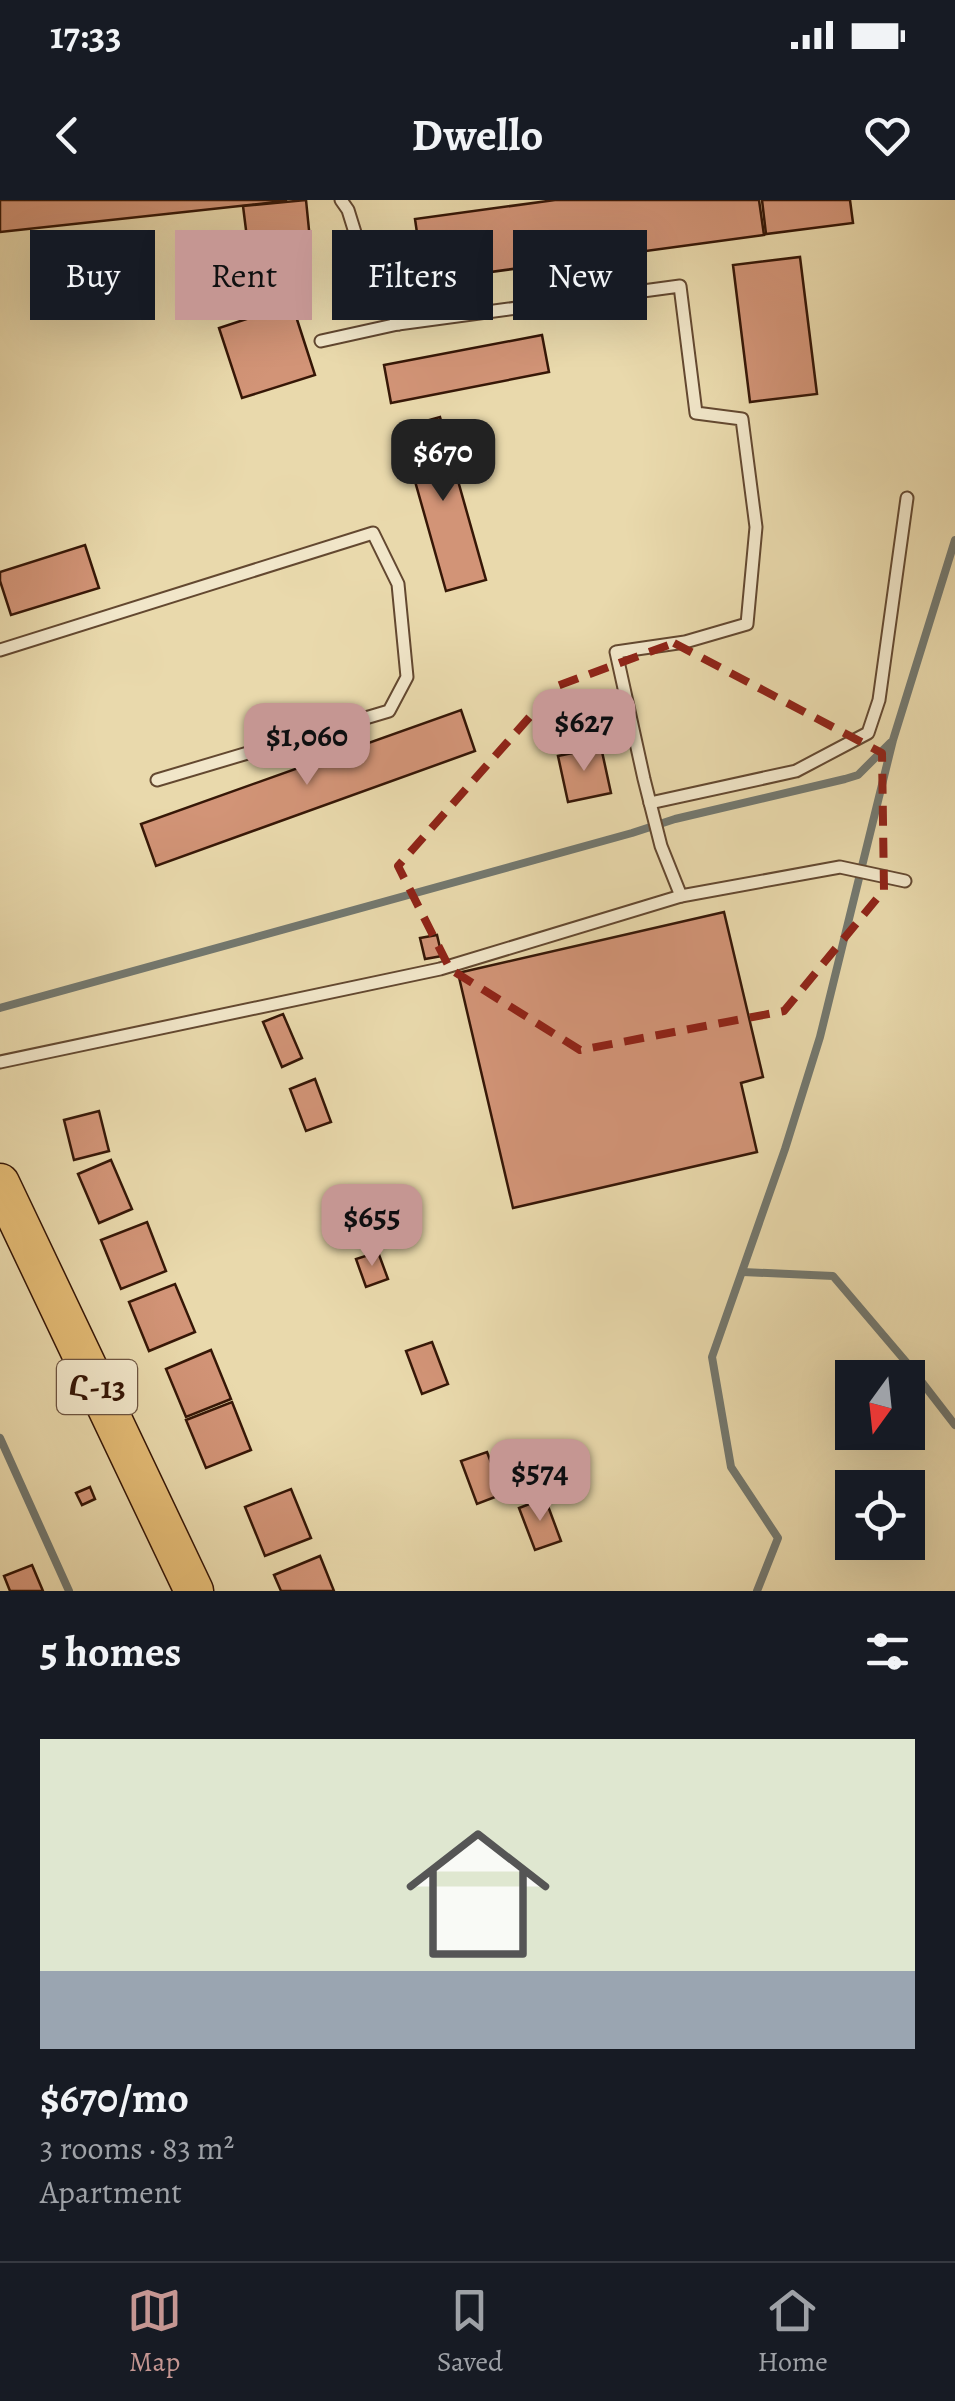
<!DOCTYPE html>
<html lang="en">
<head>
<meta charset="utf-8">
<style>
	:root { --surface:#171b24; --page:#242831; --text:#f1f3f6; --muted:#9ea1a6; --line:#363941; --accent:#c59692 }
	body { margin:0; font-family:Alegreya,"Noto Serif Armenian",serif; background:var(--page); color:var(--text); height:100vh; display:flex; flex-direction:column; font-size:38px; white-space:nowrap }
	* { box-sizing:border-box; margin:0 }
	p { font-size:32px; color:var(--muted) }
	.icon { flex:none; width:55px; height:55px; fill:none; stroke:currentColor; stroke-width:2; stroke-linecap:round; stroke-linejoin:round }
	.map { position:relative; height:1391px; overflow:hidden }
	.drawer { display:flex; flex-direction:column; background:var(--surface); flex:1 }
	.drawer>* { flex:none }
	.guide { position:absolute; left:30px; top:30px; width:895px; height:90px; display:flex; gap:20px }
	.needle { width:65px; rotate:195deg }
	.controls { position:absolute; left:835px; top:1160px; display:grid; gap:20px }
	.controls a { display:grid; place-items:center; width:90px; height:90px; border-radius:0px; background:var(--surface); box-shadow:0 10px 40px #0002; font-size:50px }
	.price { position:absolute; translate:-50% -85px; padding:0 22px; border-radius:20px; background:var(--accent); color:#111; font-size:32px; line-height:65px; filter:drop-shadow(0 2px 5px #0008) }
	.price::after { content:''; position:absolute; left:50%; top:60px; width:30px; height:22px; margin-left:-15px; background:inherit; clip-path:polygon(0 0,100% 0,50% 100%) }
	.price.on { background:#222; color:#fff }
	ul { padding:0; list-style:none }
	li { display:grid; align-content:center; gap:20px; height:530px; padding:0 40px }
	li span { display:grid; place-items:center; height:310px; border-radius:0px; color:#555 }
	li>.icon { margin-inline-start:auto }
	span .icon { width:180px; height:180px; fill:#fffc; stroke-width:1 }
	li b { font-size:42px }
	h2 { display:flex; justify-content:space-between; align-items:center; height:120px; padding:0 40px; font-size:42px }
	.chip { padding:0 35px; border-radius:0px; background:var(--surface); box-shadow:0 10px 40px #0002; font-size:35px; line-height:90px }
	.chip.on { background:var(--accent); color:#111 }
	.status { display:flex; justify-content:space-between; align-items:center; height:70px; padding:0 50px; background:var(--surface); direction:ltr }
	.status svg { height:28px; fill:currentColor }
	header { display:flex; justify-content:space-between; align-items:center; height:130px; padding:0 40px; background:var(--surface); font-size:45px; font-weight:700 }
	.tabs { display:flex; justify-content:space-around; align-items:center; height:140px; border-top:2px solid var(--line); background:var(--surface); font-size:28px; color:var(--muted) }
	.tabs a { display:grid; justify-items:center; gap:5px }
	.tabs .on { color:var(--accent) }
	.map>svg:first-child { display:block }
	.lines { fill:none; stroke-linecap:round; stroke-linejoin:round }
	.stream { stroke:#73786f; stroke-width:8 }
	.building { fill:#d29477; stroke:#361707; stroke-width:2.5 }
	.lane-casing { stroke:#634830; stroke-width:15 }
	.primary-casing { stroke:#361707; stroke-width:41 }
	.lane { stroke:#f1e6c9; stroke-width:11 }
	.primary { stroke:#e4bc76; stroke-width:38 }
	.marked { fill:none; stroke:#8f2418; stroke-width:8; stroke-dasharray:20 12; stroke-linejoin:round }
	.labels { text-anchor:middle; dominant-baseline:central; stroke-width:8; stroke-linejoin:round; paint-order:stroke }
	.shield { fill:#f1e6c9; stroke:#6e5541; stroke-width:2.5 }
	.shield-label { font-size:32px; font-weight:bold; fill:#361707 }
</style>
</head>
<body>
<div class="status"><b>17:33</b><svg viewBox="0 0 49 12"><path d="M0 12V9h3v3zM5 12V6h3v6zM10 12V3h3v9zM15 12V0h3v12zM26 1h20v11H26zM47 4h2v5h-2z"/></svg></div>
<header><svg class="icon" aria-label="back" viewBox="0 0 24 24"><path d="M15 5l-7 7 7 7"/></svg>Dwello<svg class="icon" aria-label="heart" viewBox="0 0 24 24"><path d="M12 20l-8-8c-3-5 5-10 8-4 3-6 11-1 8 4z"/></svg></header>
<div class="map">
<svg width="955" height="1391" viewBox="0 0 955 1391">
	<rect width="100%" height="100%" fill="#e9d9ac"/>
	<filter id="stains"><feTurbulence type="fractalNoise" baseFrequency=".002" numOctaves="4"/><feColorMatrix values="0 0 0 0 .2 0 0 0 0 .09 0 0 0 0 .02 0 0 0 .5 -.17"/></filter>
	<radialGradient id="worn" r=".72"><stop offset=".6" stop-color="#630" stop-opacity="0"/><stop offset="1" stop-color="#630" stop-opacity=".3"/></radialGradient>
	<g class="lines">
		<g class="stream">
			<polyline points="0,808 632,633 675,619 845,579 858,575 890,543"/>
			<polyline points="743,1072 833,1076 907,1163 955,1225"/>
			<polyline points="0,1238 69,1391"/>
			<polyline points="757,1391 778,1338 731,1267 712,1157 785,949 820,837 893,540 955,340"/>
		</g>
	</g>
	<g class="building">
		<polygon points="0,0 286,0 286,1 0,32"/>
		<polygon points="306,0 310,40 248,46 243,6"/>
		<polygon points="555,0 759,0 764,35 424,81 415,19"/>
		<polygon points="762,0 850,0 853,23 766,34"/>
		<polygon points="800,57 817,194 750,202 733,65"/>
		<polygon points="292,104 315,175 242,198 219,128"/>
		<polygon points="542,135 549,172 391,203 384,165"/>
		<polygon points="440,217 486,380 446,391 400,228"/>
		<polygon points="85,345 99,388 11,415 0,381 0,372"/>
		<polygon points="461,510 475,551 156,666 141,624"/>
		<polygon points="601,547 611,593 568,602 558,556"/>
		<polygon points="724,712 763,877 741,883 757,952 513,1008 458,773"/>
		<polygon points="437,735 442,756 425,759 420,738"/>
		<polygon points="283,814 302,858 282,867 263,822"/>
		<polygon points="315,879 331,922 306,931 290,889"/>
		<polygon points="99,911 109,951 74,960 64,920"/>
		<polygon points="111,960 132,1009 99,1023 78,974"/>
		<polygon points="147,1022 166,1071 121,1089 101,1040"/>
		<polygon points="378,1052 388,1079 366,1087 356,1059"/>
		<polygon points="175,1084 195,1132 149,1151 129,1102"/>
		<polygon points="432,1142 448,1184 422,1194 406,1151"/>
		<polygon points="211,1150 231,1199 186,1217 166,1169"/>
		<polygon points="232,1202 251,1250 206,1268 186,1220"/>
		<polygon points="487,1252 503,1294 477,1304 461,1261"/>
		<polygon points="90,1287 95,1299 82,1305 76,1293"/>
		<polygon points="291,1289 311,1338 265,1356 245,1307"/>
		<polygon points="545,1298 561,1341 535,1350 519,1308"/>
		<polygon points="320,1356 334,1391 281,1391 274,1375"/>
		<polygon points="32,1365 43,1391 10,1391 4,1376"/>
	</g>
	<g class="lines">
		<defs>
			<g id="lane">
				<polyline points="341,0 348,10 362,55 398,124"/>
				<polyline points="0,450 373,333 398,384 407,477 389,511 157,580"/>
				<polyline points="650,603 796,571 868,533 879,500 907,298"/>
				<polyline points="681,696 840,667 905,681"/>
				<polyline points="0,862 440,769 681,696 661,646 644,579 616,452 685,442 747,424 756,327 742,219 696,213 680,86 398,124 321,141"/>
			</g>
			<polyline id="primary" points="0,983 194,1391"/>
		</defs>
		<use href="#lane" class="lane-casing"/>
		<use href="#primary" class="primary-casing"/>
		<use href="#lane" class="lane"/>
		<use href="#primary" class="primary"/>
	</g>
	<path class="marked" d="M674 443 882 553 884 690 784 811 580 850 450 769 398 666 557 486Z"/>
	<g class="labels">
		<rect class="shield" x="57" y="1160" width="80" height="54" rx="8"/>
		<g class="shield-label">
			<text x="97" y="1187">Հ-13</text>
		</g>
	</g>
	<rect width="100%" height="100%" filter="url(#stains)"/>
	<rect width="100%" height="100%" fill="url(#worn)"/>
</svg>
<div class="controls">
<a><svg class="needle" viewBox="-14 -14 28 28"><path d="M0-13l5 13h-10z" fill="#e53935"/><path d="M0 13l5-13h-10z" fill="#9ea1a6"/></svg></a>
<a><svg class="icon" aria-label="locate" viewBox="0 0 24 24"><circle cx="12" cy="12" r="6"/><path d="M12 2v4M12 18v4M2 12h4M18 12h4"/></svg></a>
</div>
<b class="price on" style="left:443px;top:304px">$670</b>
<b class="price" style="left:584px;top:574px">$627</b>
<b class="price" style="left:307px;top:588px">$1,060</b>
<b class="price" style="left:372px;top:1069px">$655</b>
<b class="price" style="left:540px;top:1324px">$574</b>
<div class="guide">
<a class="chip">Buy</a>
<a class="chip on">Rent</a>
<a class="chip">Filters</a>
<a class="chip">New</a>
</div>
</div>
<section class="drawer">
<h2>5 homes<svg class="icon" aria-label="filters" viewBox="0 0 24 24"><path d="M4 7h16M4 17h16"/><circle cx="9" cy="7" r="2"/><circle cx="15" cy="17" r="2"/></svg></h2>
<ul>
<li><span style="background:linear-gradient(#dfe7d0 75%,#9aa5b1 0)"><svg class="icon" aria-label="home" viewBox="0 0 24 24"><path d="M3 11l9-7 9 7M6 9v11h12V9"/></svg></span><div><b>$670/mo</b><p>3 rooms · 83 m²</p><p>Apartment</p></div></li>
</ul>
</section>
<nav class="tabs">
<a class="on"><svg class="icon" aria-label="map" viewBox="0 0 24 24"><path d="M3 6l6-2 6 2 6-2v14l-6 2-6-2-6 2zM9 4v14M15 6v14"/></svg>Map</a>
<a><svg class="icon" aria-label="saved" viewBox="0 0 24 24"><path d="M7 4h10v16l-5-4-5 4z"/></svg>Saved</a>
<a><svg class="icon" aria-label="home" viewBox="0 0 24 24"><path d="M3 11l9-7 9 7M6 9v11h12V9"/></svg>Home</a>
</nav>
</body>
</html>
